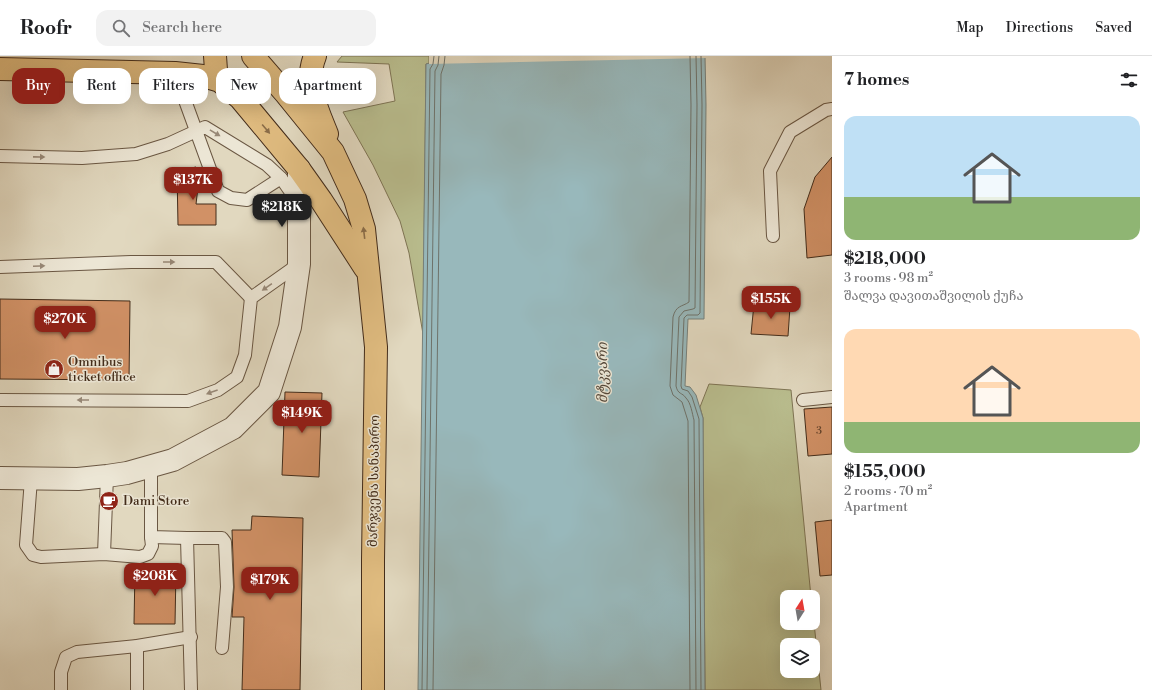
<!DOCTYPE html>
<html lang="en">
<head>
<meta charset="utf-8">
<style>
	:root { --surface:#fff; --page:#f2f2f2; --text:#202124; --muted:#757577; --line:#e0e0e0; --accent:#8f2418 }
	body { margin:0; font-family:"Libre Bodoni","Noto Serif Georgian",serif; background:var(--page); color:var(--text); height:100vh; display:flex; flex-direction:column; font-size:15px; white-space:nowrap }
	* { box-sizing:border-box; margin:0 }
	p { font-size:13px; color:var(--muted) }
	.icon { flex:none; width:22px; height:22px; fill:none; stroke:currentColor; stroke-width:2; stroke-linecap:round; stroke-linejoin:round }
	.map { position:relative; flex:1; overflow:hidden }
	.side { display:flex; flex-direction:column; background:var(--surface); width:320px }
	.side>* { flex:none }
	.hud { position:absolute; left:12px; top:12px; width:380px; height:36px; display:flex; gap:8px }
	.needle { width:26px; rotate:11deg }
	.tools { position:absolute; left:780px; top:534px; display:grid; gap:8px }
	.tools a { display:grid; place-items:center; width:40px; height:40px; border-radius:8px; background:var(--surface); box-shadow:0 4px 16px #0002; font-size:20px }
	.price { position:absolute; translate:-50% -34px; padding:0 9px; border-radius:8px; background:var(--accent); color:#fff; font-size:13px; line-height:26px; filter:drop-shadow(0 1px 2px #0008) }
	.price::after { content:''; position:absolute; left:50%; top:24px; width:12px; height:9px; margin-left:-6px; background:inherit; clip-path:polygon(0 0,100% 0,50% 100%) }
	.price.active { background:#222; color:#fff }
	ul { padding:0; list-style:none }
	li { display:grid; align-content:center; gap:8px; height:212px; padding:0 12px }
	li span { display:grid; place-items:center; height:124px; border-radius:12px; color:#555 }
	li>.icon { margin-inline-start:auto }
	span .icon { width:72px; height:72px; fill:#fffc; stroke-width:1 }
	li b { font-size:17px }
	h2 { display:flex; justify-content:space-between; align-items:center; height:48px; padding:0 12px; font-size:17px }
	.pill { padding:0 14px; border-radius:12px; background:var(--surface); box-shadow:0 4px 16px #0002; font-size:14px; line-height:36px }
	.pill.active { background:var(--accent); color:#fff }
	header { display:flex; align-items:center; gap:24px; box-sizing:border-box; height:56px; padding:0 20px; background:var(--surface); border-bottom:1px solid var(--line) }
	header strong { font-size:19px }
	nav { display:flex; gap:22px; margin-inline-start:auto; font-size:14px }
	.search { width:280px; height:36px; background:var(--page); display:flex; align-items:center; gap:10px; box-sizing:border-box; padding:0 14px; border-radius:12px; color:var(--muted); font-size:15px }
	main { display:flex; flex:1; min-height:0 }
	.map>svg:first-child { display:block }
	.green { fill:#b9bd8e; stroke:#7e7454; fill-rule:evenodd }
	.water { fill:#98b8bb; stroke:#76807b }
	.pier { fill:#e1d8bf }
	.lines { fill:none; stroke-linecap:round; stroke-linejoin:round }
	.shore { stroke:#6e726a; stroke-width:1 }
	.building { fill:#d19166; stroke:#432c1a }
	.lane-casing { stroke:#6a5743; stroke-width:14 }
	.street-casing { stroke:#6a5743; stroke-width:24 }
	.highway-casing { stroke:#432c1a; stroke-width:24 }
	.lane { stroke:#ece6d5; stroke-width:12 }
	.street { stroke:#ece6d5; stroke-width:22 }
	.highway { stroke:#e0bc80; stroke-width:22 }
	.oneway { fill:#8a6d48 }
	.oneway2 { fill:#988978 }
	.labels { text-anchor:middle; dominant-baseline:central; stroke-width:3; stroke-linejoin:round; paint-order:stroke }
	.number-label { font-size:11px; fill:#66452d }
	.poi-label { font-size:13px; fill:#432c1a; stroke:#ece6d5; text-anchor:start }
	.street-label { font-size:13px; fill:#432c1a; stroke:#ece6d5 }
	.water-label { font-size:14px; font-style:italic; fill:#54483a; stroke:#ece6d5 }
</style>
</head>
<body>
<header>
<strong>Roofr</strong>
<div class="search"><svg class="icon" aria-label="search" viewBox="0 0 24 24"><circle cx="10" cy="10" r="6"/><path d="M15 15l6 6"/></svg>Search here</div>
<nav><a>Map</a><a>Directions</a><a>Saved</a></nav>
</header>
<main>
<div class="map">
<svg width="832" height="634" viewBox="0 0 832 634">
	<rect width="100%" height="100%" fill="#e1d8bf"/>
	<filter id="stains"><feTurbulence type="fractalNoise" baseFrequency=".005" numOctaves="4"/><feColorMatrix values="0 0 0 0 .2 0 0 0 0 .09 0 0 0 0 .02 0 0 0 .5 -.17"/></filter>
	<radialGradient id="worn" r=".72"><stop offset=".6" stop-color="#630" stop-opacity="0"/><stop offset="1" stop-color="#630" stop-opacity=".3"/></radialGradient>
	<g class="green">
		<polygon points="342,0 429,0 429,8 426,8 423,278 409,197 400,165 373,109 343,56 395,45 389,8 337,6"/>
		<path d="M709 328 791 334 811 541H787V567H813V557L821 634H705L703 377V362L700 351ZM787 589H813V615H787Z"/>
	</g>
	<polygon class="water" points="430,0 705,0 706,49 704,263 688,263 685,330 690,331 696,339 703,362 705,634 418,634 426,8 430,7"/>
	<polygon class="pier" points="429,0 707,0 707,2 429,8"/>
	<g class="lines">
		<g class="shore">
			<path d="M690 0 691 49 689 246C682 251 676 249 673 261L670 330 673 339 682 346 688 365 690 634"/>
			<path d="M696 0 697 49 695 252 693 253 684 255 679 261 676 330C678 339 682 336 686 342 691 347 692 357 694 364L696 634"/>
			<polyline points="701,0 702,49 700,257 698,259 687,259 684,262 681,330 682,333 688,335 692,341 699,363 701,634"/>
			<polyline points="422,634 430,13 433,8 434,0"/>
			<polyline points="427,634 435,15 438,9 439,0"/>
			<polyline points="433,634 441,18 444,9 445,0"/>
		</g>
	</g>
	<g class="building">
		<polygon points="832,101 832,199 807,202 804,153 815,121"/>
		<polygon points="196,111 199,123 196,148 216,148 216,169 178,169 177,115"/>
		<polygon points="0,243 130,245 129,324 0,323"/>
		<polygon points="754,248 790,251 788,280 751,278"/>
		<polygon points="285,336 322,337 319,421 282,419"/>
		<polygon points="832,351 832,398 808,400 804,353"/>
		<polygon points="252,460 303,462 300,634 242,634 244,561 232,561 234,531 232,474 251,474"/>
		<polygon points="832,464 832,519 820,520 815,466"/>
		<polygon points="135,513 176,514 175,568 134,568"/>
	</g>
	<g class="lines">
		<defs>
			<g id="lane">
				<polyline points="175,17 218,135 231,142 247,144 281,122"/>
				<polyline points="0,100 82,102 136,98 168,88 205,71 267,109 281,122 297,145"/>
				<polyline points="773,180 770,115 790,76 826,54 832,53"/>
				<polyline points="0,211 131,206 216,206 251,242"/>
				<polyline points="0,344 188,345 218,334 237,321 245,299 251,242 299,208"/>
				<polyline points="803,344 832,341"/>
				<polyline points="151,411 151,481 187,482 222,482 225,486 227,531 222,592"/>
				<polyline points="31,423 26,489 33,499 41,501 104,498 140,501 148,498 152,490 151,481"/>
				<polyline points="187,482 191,634"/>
				<polyline points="104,498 107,420"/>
				<polyline points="61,634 61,616 66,601 77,596 137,590 191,581"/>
				<polyline points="137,634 137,590"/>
			</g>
			<polyline id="street" points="0,422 78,423 107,420 127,417 173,404 233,372 269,336 290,271 299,208 299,113"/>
			<g id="highway">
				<polyline points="215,0 216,14 220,25"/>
				<polyline points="253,0 286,38 333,96 355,143 364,173 376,291 373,504 373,634"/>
				<path d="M315 0C304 27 317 53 327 78"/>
				<polyline points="0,13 175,17 203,20 220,25 240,42 299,113 321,144 365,212"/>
			</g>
		</defs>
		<use href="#lane" class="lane-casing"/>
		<use href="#street" class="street-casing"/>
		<use href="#highway" class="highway-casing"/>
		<use href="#lane" class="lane"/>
		<use href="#street" class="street"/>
		<use href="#highway" class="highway"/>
	</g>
	<defs><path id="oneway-solid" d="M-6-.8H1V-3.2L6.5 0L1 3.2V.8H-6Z"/></defs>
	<g class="oneway">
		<use href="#oneway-solid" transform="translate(266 73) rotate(50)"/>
		<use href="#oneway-solid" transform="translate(364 177) rotate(-97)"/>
	</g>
	<g class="oneway2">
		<use href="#oneway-solid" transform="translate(215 77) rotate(31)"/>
		<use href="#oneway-solid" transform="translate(39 101) rotate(1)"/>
		<use href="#oneway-solid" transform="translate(169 206)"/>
		<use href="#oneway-solid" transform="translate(39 210) rotate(-2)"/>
		<use href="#oneway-solid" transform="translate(267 231) rotate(145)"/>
		<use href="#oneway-solid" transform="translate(212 336) rotate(160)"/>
		<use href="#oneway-solid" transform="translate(83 344) rotate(-180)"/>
	</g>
	<defs>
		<symbol id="shop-disc" viewBox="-11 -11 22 22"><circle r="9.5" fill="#8f2418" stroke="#ece6d5"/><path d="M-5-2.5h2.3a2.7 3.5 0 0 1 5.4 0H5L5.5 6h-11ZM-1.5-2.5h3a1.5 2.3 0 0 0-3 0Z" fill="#fff"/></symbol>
		<symbol id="cafe-disc" viewBox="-11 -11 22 22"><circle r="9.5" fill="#8f2418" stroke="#ece6d5"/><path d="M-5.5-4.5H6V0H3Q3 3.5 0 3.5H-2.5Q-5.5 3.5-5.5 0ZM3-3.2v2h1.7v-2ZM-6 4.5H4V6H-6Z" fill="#fff"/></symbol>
	</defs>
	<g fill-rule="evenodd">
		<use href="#shop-disc" x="43" y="302" width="22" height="22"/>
		<use href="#cafe-disc" x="98" y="434" width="22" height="22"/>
	</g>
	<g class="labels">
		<g class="number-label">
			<text x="819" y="375">3</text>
		</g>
		<g class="poi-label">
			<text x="68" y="306">Omnibus<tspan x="68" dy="15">ticket office</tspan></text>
			<text x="123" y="445">Dami Store</text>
		</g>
		<g class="street-label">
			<text transform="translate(374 425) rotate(-89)">მარჯვენა სანაპირო</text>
		</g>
		<g class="water-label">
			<text transform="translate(603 317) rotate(-90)">მტკვარი</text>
		</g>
	</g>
	<rect width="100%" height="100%" filter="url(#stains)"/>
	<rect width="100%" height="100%" fill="url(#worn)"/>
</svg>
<div class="tools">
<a><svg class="needle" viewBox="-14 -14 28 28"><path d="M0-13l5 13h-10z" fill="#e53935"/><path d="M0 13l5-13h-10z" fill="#757577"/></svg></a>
<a><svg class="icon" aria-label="layers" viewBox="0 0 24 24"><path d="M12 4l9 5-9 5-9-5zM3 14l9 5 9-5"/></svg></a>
</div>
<b class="price" style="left:193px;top:145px">$137K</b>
<b class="price active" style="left:282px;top:172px">$218K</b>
<b class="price" style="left:771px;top:264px">$155K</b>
<b class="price" style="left:65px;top:284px">$270K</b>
<b class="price" style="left:302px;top:378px">$149K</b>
<b class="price" style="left:155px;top:541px">$208K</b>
<b class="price" style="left:270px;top:545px">$179K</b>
<div class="hud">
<a class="pill active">Buy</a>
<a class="pill">Rent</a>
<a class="pill">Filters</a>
<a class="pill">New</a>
<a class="pill">Apartment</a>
</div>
</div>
<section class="side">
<h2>7 homes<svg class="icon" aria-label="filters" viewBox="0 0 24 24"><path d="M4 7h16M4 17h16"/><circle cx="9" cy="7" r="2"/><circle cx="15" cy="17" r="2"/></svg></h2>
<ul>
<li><span style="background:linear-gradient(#bfe0f5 65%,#8fb573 0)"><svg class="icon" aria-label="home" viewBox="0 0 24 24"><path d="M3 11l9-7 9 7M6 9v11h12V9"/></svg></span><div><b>$218,000</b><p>3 rooms · 98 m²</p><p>შალვა დავითაშვილის ქუჩა</p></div></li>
<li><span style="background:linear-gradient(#ffd9b3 75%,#8fb573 0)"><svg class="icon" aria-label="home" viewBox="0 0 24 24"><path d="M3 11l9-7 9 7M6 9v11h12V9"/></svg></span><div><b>$155,000</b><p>2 rooms · 70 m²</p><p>Apartment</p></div></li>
</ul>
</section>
</main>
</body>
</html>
